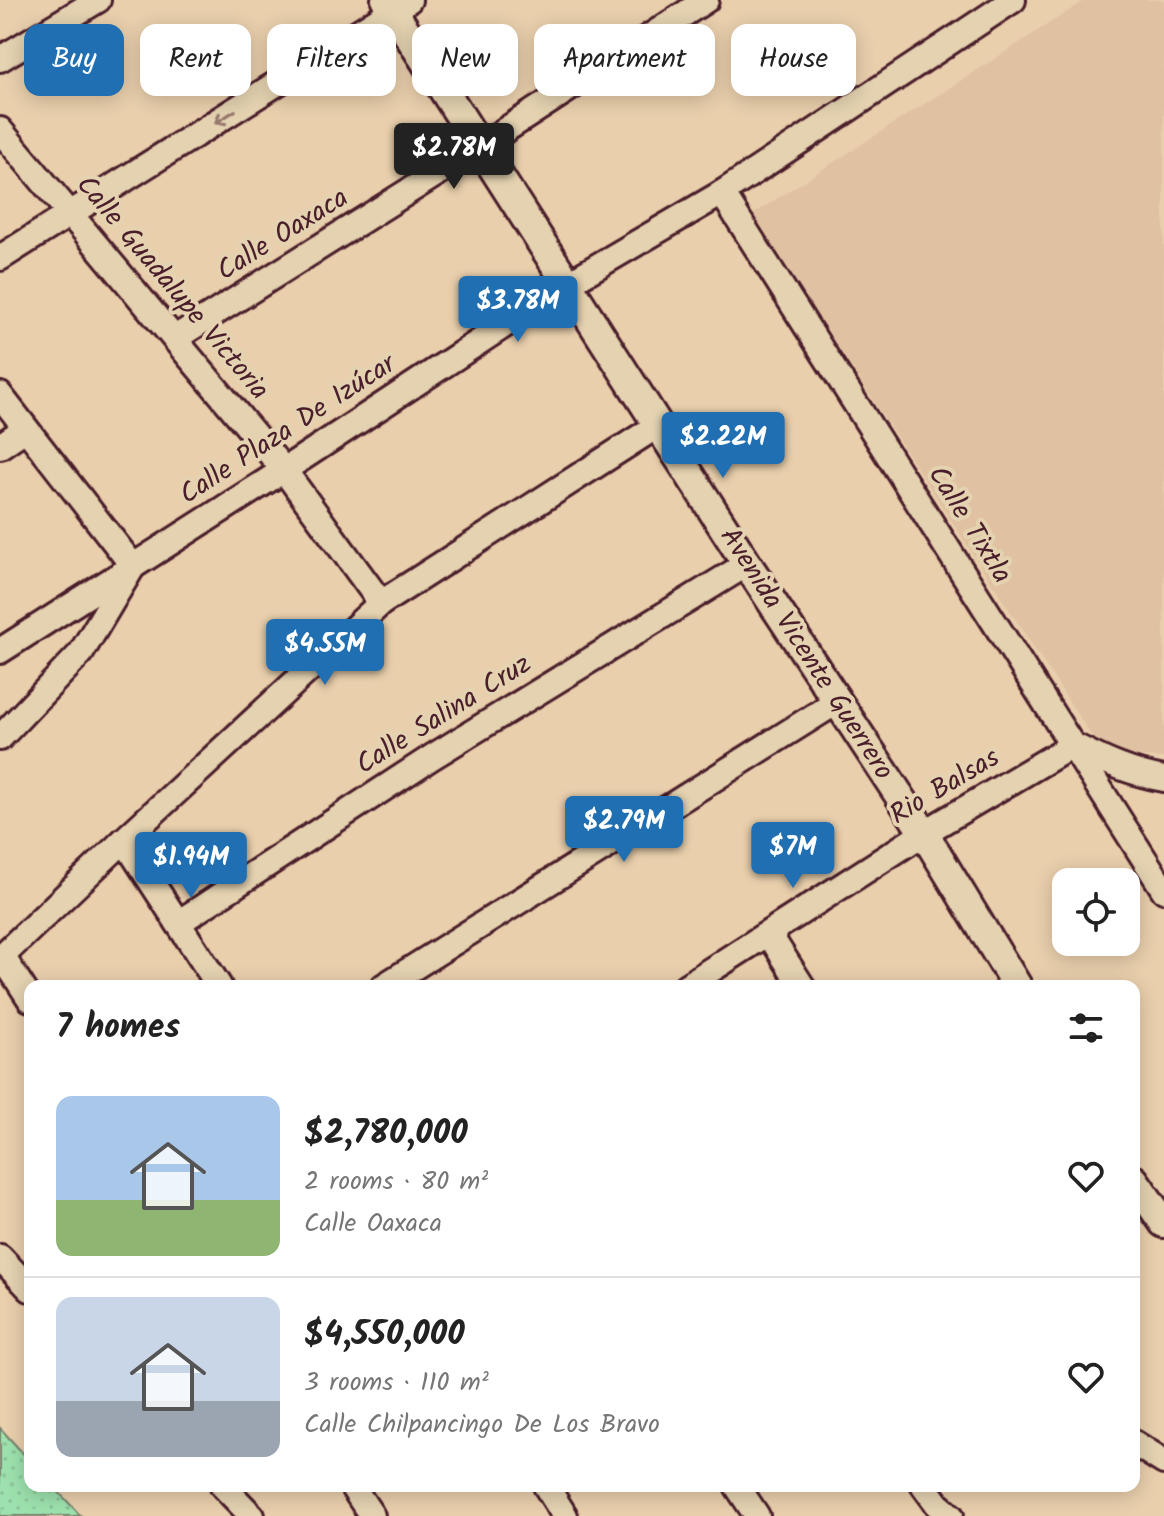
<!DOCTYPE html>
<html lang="en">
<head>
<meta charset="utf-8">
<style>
	:root { --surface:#fff; --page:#f2f2f2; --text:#222; --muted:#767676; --line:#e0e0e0; --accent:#1f6fb2 }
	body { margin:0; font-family:Kalam,sans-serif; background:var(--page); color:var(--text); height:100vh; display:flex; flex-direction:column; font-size:30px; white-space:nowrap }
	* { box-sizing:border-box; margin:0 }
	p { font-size:26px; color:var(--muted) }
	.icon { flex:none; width:44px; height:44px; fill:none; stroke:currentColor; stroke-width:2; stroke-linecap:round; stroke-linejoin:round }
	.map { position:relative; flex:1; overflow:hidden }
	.drawer { position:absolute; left:24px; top:980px; width:1116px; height:512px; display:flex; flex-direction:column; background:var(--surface); border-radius:16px; box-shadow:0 4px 20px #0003 }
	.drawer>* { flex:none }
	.banner { position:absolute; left:24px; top:24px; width:1116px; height:72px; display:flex; gap:16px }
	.controls { position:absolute; left:1052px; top:868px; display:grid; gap:16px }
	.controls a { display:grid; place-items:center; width:88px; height:88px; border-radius:16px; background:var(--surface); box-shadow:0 4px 20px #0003; font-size:40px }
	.price { position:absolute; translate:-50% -68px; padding:0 18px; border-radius:8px; background:var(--accent); color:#fff; font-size:26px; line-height:52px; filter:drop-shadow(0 2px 4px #0008) }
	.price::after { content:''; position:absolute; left:50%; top:48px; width:24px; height:18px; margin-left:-12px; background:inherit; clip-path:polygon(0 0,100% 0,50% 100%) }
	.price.current { background:#222; color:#fff }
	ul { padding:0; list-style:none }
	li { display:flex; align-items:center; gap:24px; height:200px; padding:0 32px }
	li+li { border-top:2px solid var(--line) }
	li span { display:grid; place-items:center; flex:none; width:224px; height:160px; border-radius:16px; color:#555 }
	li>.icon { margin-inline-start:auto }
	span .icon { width:96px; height:96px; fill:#fffc; stroke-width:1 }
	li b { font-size:34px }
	h2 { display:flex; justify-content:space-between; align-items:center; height:96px; padding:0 32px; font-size:34px }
	.chip { padding:0 28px; border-radius:16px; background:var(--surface); box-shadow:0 4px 20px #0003; font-size:28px; line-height:72px }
	.chip.current { background:var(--accent); color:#fff }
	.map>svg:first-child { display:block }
	.built { fill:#e0c1a1 }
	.grass { fill:url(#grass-dots); stroke:#74806c; stroke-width:2 }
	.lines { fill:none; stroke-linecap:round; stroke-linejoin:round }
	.minor-casing { stroke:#4a1f2b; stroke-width:30 }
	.tertiary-casing { stroke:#4a1f2b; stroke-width:34 }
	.minor { stroke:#e4d2b0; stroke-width:24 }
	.tertiary { stroke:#e4d2b0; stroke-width:28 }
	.oneway { stroke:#97786e }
	.labels { text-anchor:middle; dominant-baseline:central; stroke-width:8; stroke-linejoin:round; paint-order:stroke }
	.street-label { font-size:28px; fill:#4a1f2b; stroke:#e4d2b0 }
</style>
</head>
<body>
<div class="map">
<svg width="1164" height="1516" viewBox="0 0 1164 1516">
	<defs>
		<pattern id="grass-dots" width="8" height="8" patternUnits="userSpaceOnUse" patternTransform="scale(2)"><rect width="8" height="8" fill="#9de2ae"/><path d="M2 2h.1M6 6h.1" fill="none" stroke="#89c196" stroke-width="1.8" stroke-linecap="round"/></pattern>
	</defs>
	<rect width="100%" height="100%" fill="#e9cfac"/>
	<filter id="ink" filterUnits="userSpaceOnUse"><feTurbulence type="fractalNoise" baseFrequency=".0125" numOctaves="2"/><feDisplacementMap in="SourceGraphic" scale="16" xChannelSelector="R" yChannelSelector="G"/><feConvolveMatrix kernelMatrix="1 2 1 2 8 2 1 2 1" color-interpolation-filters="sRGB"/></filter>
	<g filter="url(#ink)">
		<polygon class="built" points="1086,0 1164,0 1164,758 1104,755 752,215"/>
		<polygon class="grass" points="0,1428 30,1461 30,1486 53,1486 81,1516 0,1516"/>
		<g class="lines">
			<defs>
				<g id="minor">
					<polyline points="0,59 98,0"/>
					<polyline points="0,130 284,470 381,603"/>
					<polyline points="722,193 1164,890"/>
					<polyline points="0,258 409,0"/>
					<polyline points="175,338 479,147 706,0"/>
					<polyline points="0,395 133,566 81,653 0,738"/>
					<polyline points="0,446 25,429"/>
					<polyline points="0,651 284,470 567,284 722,193 1013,0"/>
					<polyline points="124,840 219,986"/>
					<polyline points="178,923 432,757 747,564"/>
					<polyline points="769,934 802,986"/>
					<polyline points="2,956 30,999"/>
					<polyline points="0,958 124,840 381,603 657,426"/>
					<polyline points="384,986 838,701"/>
					<path d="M686 986 924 833 1073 745C1104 761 1130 773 1164 779"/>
					<polyline points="0,1257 30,1289"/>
					<polyline points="1134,1443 1164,1462"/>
					<polyline points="223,1486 252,1516"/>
					<polyline points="352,1486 372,1516"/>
					<polyline points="546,1486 565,1516"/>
					<polyline points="737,1486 757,1516"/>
					<polyline points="924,1486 938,1505 951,1516"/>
				</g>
				<g id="tertiary">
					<polyline points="386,0 747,564 924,833 1017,986"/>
					<polyline points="1134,1180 1164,1223"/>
				</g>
			</defs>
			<use href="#minor" class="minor-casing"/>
			<use href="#tertiary" class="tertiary-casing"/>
			<use href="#minor" class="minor"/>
			<use href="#tertiary" class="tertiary"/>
		</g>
		<defs><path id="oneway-shaft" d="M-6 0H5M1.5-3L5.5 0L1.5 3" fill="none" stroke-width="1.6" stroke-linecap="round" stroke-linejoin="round" transform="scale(2)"/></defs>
		<use class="oneway" href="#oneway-shaft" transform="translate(225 117) rotate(148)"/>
	</g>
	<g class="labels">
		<g class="street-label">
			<text transform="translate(283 235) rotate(-32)">Calle Oaxaca</text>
			<text transform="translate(172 288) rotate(50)">Calle Guadalupe Victoria</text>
			<text transform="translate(288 430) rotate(-33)">Calle Plaza De Izúcar</text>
			<text transform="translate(969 525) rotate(58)">Calle Tixtla</text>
			<text transform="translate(806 654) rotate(57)">Avenida Vicente Guerrero</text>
			<text transform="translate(444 715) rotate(-32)">Calle Salina Cruz</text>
			<text transform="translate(945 787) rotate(-31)">Rio Balsas</text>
		</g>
	</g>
</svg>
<div class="controls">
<a><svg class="icon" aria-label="locate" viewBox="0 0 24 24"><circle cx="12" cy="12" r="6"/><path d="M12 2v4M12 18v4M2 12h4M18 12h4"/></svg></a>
</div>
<b class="price current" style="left:454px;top:191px">$2.78M</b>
<b class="price" style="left:518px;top:344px">$3.78M</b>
<b class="price" style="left:723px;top:480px">$2.22M</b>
<b class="price" style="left:325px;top:687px">$4.55M</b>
<b class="price" style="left:624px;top:864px">$2.79M</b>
<b class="price" style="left:793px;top:890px">$7M</b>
<b class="price" style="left:191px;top:900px">$1.94M</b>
<div class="banner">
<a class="chip current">Buy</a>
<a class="chip">Rent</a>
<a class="chip">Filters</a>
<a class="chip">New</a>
<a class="chip">Apartment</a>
<a class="chip">House</a>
</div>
<section class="drawer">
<h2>7 homes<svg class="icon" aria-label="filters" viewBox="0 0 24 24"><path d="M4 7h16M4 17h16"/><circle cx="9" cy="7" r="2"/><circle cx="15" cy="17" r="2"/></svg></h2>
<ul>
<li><span style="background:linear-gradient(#a9c7e8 65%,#8fb573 0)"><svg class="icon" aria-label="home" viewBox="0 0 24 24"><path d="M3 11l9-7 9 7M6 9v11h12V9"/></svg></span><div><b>$2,780,000</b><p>2 rooms · 80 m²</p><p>Calle Oaxaca</p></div><svg class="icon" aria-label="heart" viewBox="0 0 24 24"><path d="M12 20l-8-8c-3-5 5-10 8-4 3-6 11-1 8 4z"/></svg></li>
<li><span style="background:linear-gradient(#c9d6e8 65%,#9aa5b1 0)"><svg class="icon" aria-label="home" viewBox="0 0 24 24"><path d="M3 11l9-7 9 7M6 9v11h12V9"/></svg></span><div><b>$4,550,000</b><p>3 rooms · 110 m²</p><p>Calle Chilpancingo De Los Bravo</p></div><svg class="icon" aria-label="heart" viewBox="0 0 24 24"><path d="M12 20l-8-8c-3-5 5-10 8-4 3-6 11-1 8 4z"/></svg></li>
</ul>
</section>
</div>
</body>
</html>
